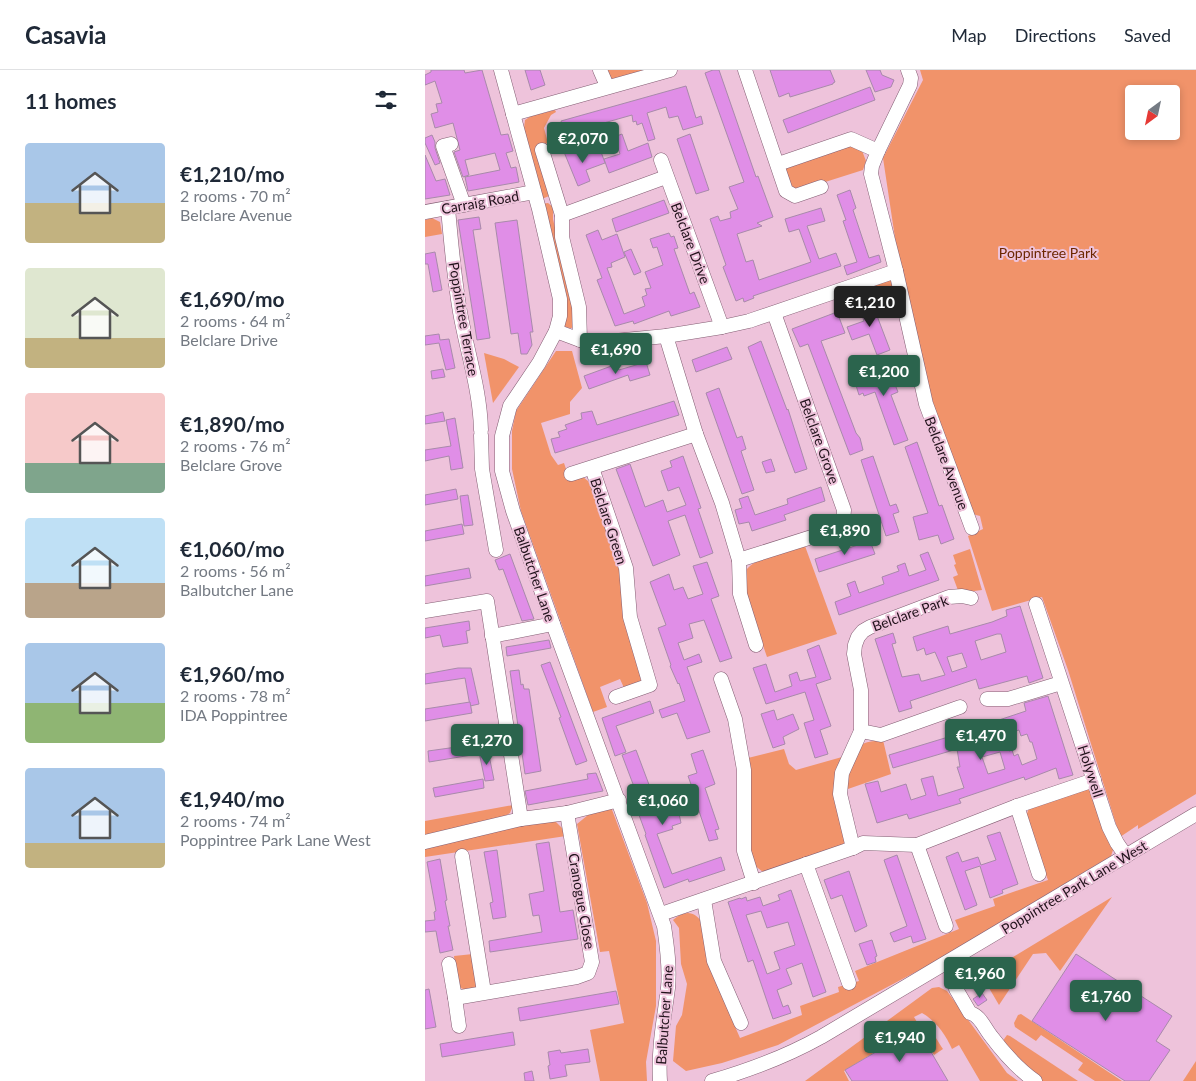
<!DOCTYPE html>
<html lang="en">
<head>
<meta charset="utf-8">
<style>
	:root { --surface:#fff; --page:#f6f6f7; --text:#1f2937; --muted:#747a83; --line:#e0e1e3; --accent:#2b644d }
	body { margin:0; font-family:Lato,sans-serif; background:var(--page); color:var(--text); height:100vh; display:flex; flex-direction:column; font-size:19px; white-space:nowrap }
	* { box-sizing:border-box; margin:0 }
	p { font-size:16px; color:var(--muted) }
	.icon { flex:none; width:28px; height:28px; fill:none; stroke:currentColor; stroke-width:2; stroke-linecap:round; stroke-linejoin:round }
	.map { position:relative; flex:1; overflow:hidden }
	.details { display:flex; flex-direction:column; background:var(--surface); width:425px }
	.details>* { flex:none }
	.needle { width:32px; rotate:213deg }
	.tools { position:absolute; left:700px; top:15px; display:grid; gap:10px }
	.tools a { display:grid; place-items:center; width:55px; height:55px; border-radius:5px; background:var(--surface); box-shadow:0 2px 8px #0003; font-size:25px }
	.price { position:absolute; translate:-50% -42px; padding:0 11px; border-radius:5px; background:var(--accent); color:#fff; font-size:16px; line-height:32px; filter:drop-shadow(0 1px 2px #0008) }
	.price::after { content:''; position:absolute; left:50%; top:30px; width:15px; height:11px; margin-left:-8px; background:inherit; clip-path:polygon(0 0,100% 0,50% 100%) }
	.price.selected { background:#222; color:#fff }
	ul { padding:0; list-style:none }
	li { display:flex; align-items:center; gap:15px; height:125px; padding:0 25px }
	li span { display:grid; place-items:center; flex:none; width:140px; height:100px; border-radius:5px; color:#555 }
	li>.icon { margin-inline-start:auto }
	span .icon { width:60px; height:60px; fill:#fffc; stroke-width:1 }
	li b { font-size:21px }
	h2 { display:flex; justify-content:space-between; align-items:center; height:60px; padding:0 25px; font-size:21px }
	header { display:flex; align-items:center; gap:30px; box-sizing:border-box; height:70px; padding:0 25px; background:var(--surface); border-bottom:1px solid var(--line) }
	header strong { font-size:24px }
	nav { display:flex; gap:28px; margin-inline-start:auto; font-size:18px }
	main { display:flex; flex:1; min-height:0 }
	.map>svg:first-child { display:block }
	.green { fill:#f1936a; fill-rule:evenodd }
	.building { fill:#e08ee7; stroke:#a88aaa; fill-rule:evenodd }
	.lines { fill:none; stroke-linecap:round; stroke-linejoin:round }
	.minor-casing { stroke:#835e73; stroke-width:15 }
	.minor { stroke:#fff; stroke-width:14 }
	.labels { text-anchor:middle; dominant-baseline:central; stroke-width:4; stroke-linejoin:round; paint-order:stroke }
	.street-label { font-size:14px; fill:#21121b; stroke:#eec3db }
	.park-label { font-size:14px; fill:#6c2700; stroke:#eec3db }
</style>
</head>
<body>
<header>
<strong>Casavia</strong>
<nav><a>Map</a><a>Directions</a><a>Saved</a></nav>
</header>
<main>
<section class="details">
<h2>11 homes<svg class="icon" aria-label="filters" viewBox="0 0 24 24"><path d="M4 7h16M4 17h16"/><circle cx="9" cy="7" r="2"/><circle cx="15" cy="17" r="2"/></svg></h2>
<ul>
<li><span style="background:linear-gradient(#a9c7e8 60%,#c2b280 0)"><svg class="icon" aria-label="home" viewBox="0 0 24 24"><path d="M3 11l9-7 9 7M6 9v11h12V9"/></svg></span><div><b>€1,210/mo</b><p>2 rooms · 70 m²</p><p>Belclare Avenue</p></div></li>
<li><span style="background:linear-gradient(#dfe7d0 70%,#c2b280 0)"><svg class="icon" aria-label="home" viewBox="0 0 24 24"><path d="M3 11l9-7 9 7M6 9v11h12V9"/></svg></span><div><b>€1,690/mo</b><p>2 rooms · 64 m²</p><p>Belclare Drive</p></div></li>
<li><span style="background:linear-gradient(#f6c9c9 70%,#7fa58c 0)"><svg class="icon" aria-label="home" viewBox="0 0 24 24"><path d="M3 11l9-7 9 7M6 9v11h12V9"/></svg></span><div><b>€1,890/mo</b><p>2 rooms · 76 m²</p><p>Belclare Grove</p></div></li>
<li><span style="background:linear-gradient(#bfe0f5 65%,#b9a48a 0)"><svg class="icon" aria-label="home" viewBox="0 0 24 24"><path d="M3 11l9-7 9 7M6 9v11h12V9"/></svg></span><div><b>€1,060/mo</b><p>2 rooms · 56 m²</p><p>Balbutcher Lane</p></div></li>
<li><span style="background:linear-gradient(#a9c7e8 60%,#8fb573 0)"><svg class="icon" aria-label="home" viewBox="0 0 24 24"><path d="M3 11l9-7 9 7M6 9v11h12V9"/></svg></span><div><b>€1,960/mo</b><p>2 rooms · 78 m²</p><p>IDA Poppintree</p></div></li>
<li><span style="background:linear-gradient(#a9c7e8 75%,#c2b280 0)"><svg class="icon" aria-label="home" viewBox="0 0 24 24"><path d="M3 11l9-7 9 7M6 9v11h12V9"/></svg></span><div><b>€1,940/mo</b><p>2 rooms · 74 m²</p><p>Poppintree Park Lane West</p></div></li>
</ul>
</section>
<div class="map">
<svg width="771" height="1011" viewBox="0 0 771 1011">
	<rect width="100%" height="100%" fill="#eec3db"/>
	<g class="green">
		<polygon points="174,0 237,0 179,18"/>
		<path d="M495 0H771V724L713 759V755L695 767 643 600 617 527 567 541 543 466 558 459 555 446 547 444 506 331 475 201 458 88 498 10ZM709 24H746V61H709Z"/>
		<polygon points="130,40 131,42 126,45 119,58 123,73 110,77 124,126 117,129 99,58 100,50 106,46"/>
		<polygon points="421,74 436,78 441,91 438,100 375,120 367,117 360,98"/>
		<path d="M123 133 128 137V149L151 250 150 257C145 259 142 258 137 255L116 134Z"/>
		<polygon points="7,148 15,152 17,164 0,167 0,150"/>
		<polygon points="469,202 475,225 447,234 446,229 416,240 409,223"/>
		<polygon points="131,281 147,281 157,318 145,332 145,344 116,353 126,385 133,395 139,393 145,411 158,407 168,415 197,505 215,602 216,613 200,620 195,609 175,617 182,637 168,642 96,441 87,399 87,361 91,341"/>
		<polygon points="59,283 79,289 94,297 68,333"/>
		<path d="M380 476 412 564 342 587 333 561 330 558C326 544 317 520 319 505 322 488 365 480 380 476Z"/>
		<polygon points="545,479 557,520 534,523 528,507 533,505 529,495 531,494 528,485"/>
		<path d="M458 670 466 704 423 719C423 706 425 682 438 674 443 671 451 671 458 670Z"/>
		<polygon points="359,679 364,694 371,700 417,687 420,772 415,777 338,802 329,795 323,766 323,688"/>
		<path d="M663 716 681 762 689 777 686 786 502 896 353 975 297 993 261 1001 248 991 251 956 257 945 262 914 256 894 254 858 248 850C259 840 270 840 278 854L283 894 315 968 377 945 375 936 414 922 413 917 434 911 430 901 534 859 530 850 570 836 568 829 623 810 600 749 604 738Z"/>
		<polygon points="88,735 85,743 77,748 0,768 0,751"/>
		<polygon points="186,737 222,833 231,871 231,936 221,992 222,1011 175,1011 165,960 199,953 184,881 175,882 152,754 163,745"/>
		<polygon points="130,751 140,761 141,766 0,787 0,777 77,758"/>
		<polygon points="687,827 635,901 621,883 608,884 574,935 557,906"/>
		<polygon points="48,884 53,914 50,918 41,920 33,917 29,886"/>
		<path d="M514 917 522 921 582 1003 593 1011H555L534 975 527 979C521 965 510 950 497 943L489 947 492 952C505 954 511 969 518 979L509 985 491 957 419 1001 424 1011H380L507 918Z"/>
		<polygon points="596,944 697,1011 670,1011 653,1000 658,993 616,965 611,971 590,957 589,953 593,945"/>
		<polygon points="582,965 585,966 653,1011 617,1011 577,972"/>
		<polygon points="771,991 771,1011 758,1011"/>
	</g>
	<g class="building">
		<polygon points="6,0 39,0 40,3 57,0 76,65 83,64 88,81 81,83 86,98 91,97 94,112 43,121 40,107 75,100 70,83 40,90 44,105 38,107 29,82 35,80 28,53 10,58 6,44 13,42 11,34 17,33 10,11 0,15 0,5 6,2"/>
		<polygon points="100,0 115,0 120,15 106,20"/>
		<polygon points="288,0 294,0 331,107 333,106 348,147 332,153 337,156 312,164 321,192 328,190 334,210 386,192 374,159 364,162 360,149 396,138 400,151 382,156 394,189 411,183 416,196 328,226 329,228 319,232 318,228 311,231 298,197 301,195 285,149 293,146 295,151 306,148 305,142 313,139 304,117 319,112 280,3"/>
		<polygon points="345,0 405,0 410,12 408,13 408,14 365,27 364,23 354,27"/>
		<polygon points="441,0 455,0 457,5 469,10 466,17 450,22"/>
		<polygon points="261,16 271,48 276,46 278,54 258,60 253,46 244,48 241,37 222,43 230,69 223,71 217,53 212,55 211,51 208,52 207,45 140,64 136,51"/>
		<polygon points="445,17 450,30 363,63 358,50"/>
		<polygon points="197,64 203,81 223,73 227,87 184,103 179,89 195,84 189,67"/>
		<polygon points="265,64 284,120 271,124 252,69"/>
		<polygon points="7,65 10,72 10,78 15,93 10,95 0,73 0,68"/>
		<polygon points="152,77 155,86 175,79 180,93 161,100 165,111 153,116 139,82"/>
		<polygon points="0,85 11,111 20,109 25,125 0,129"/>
		<polygon points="425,120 431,138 428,140 444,188 454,185 456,192 422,205 419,196 432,192 418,151 421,150 412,125"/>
		<polygon points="239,130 244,143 191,162 187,149"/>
		<polygon points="54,147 56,159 48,160 65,268 52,270 33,150"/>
		<polygon points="92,150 108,262 105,262 107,275 102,284 96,284 93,263 86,264 70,153"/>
		<polygon points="173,160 177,170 192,164 200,187 186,193 187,197 182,198 199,244 220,236 217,227 222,225 220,219 226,218 220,202 238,195 232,177 228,178 225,169 244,163 246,167 249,166 253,178 249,179 265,224 269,222 275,237 246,246 244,241 209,254 208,251 190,256 172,210 177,208 161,165"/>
		<polygon points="206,179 216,202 209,205 199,182"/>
		<polygon points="10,182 17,220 8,222 3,194 0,194 0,184"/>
		<polygon points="446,230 465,280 452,285 444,264 427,270 422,257 439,251 433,235"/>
		<polygon points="412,242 420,263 396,271 431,363 435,368 438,380 425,385 383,274 375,277 367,259"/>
		<polygon points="14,264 15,270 24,269 30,298 21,300 14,273 0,275 0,266"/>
		<polygon points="336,271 362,340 363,339 382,399 370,403 323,277"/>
		<polygon points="302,277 307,289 271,302 267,290"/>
		<polygon points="459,287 473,322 466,325 483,370 469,375 450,322 439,326 438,323 434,325 429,309 451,302 447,292"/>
		<polygon points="221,292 225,305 205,311 203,305 164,319 159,306 192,294 194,300"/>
		<polygon points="18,299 20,307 7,309 6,301"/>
		<polygon points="294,318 312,368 317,366 321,379 316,381 329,420 317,424 281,323"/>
		<polygon points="249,331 254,345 130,383 126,369 135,367 133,362 142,359 140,355 157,349 156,343 167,341 172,355"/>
		<polygon points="18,342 20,351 0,354 0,346"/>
		<polygon points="30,348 38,398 26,400 24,386 0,391 0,380 26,376 21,350"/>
		<polygon points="492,372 514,436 517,435 529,469 516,474 513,465 494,470 488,447 503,443 480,377"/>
		<polygon points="258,386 276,438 273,439 288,483 275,488 260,445 243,451 255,485 228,496 191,399 205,394 220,437 238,430 242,442 261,435 254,417 243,421 236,401 247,397 245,391"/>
		<polygon points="448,386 465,436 471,434 474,442 468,444 474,462 461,466 436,390"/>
		<polygon points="346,389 350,401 341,403 337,392"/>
		<polygon points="396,417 400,431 359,445 361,450 327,461 324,452 314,454 310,440 317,438 314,429 323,426 330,445 363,434 362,429"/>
		<polygon points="31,419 33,429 0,435 0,425"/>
		<polygon points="43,425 48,455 39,456 35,426"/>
		<polygon points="37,454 39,464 0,471 0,461"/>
		<polygon points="445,471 450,484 394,502 390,489"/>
		<polygon points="503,482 514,510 414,545 410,532 426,526 422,514 430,511 434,523 459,514 457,507 474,501 472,496 480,493 484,506 501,500 495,485"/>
		<polygon points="85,484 99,522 109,549 97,551 78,499 74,500 70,490"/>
		<polygon points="282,492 294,526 286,529 307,588 295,592 279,550 264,554 268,568 253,573 259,590 274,584 277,592 262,597 285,662 262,669 252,643 237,648 234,640 260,631 254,613 253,614 245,596 246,595 233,558 241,555 225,512 244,504 249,520 258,517 263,529 278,524 268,496"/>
		<polygon points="44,498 46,508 0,516 0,506"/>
		<path d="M595 536 618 608 604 613 602 606 554 619 551 609 485 631 487 638 474 642 450 569 468 563 471 573 467 574 477 607 494 604 496 611H498L520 605 510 582 501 585 499 578 492 581 488 567 523 556 525 564 567 552 582 546 581 540ZM572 564H576L581 582 556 590 550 571ZM537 583 542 597 527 602 522 587Z"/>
		<polygon points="44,551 45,560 41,561 43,573 18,577 15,565 0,568 0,558"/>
		<polygon points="124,570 126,578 82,586 81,577"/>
		<polygon points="394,575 406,609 391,614 406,656 395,660 403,684 390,688 379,653 389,650 380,622 341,634 328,598 341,594 350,622 367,616 364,605 372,602 375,611 391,607 382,580"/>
		<polygon points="125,592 162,691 151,695 134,648 136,647 116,595"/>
		<polygon points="33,598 46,598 54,634 45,636 40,608 0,614 0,604"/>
		<polygon points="94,600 96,615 98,614 99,619 104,619 116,701 100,704 85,601"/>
		<path d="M623 626 648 705 634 709 631 698 600 710 599 707 534 729 536 733 484 749 482 744 452 753 440 714 453 711 456 722 481 714 486 730 501 725 496 709 508 706 513 726 539 718 532 697H535L532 679 468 698 464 685 566 654 565 653 601 641 599 633ZM594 660 596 666 602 664 605 672H607L612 689 597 695 593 684 589 686 587 680 584 681 578 665ZM575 682 580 699 563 704 557 687Z"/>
		<polygon points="225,631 229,643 191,656 201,682 190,686 177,648"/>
		<polygon points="45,632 47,643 0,651 0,639"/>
		<polygon points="349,640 352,650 368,644 374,659 358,667 360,674 348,678 336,644"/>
		<polygon points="39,676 40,678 52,676 53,684 4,692 3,681"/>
		<polygon points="63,680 69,710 60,711 54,682"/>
		<polygon points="211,680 229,728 246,722 253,739 256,753 247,756 248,759 232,764 247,804 296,787 300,800 264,812 263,809 239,818 220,765 221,764 214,745 219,743 197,685"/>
		<polygon points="278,680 290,714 280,718 294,759 290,760 293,769 284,771 270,729 271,728 263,706 272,703 266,684"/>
		<polygon points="171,703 178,721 103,735 100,721 163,709 162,704"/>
		<polygon points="58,709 59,718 10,727 8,718"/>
		<polygon points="575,762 593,814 577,820 578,823 565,828 555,796 540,801 552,835 540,840 521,787 533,782 537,792 553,787 556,795 571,790 562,766"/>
		<polygon points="124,772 135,842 148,840 153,869 65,882 64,871 117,862 114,845 108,846 104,824 119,821 111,774"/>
		<polygon points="72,780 81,847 68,849 65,833 68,832 59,782"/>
		<polygon points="472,785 501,869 488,873 486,866 469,872 465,863 482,856 459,790"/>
		<polygon points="15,789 22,830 20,831 25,856 23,856 28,880 15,883 11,861 0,862 0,851 10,850 9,842 11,841 2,792"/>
		<polygon points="424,801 442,856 430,862 417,825 406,829 399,810"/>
		<path d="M366 820 401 922 388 927 377 893 361 899 367 914 352 920 358 937 363 935 366 943 348 949 328 890 323 892 303 832 315 828 316 829 321 827 322 831 335 827 338 836 355 830 353 825ZM336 841 342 858 363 852 370 875 349 882 355 899 342 904 321 845Z"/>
		<polygon points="447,870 452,886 450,887 451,892 442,895 434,874"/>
		<polygon points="651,884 747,946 731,971 745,980 724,1011 700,1011 607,951"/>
		<polygon points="4,919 11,957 0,959 0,920"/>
		<polygon points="191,921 194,934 95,951 93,938"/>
		<polygon points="557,923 562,930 553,936 548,929"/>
		<polygon points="492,958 523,1011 427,1011 420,1000"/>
		<polygon points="88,962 90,975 17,987 15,974"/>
		<polygon points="163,979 165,992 140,995 142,1006 125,1009 123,996 125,995 123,982 135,980 136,983"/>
		<polygon points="107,1001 109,1011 100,1011 99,1003"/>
	</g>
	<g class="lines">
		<defs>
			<g id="minor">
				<path d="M76 0 114 139 135 229V246L131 261 114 293 85 336 77 366V401L88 441 128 554 239 856C242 876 245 897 243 918 239 949 233 979 235 1011"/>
				<polyline points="175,0 182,16"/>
				<polyline points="320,0 361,121 370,126 396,117"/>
				<polyline points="88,44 245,0"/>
				<polyline points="26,74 18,76 39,135"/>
				<polyline points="117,80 137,145 137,167 154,237 155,270"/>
				<polyline points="453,81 485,15 486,8 483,0"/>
				<polyline points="236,90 297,257"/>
				<polyline points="353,94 426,69 453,81 447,96 446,104 471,201 501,334 547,458"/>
				<path d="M23 138C26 173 29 207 35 242 42 282 55 319 56 360"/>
				<polyline points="0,142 109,122"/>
				<polyline points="137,145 241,107"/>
				<polyline points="131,261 155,270 179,272 241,266 297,257 324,251 471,201"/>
				<polyline points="241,266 271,364 297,433 314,490 315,524 331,575"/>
				<polyline points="56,365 57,399 71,480"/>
				<polyline points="167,398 201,498 205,547 225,615 191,627"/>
				<polyline points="146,404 271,364"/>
				<polyline points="314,490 412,459 418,451 419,440 349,243"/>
				<polyline points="611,534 684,757 692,773 701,786"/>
				<polyline points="0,541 62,531 96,749"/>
				<polyline points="67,566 128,554"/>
				<polyline points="296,609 310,649 319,700 319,781 329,813"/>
				<polyline points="562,629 583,629 636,613"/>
				<polyline points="436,661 456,665 535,637"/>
				<polyline points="592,736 614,804"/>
				<polyline points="0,772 96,749 142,743 194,730"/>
				<polyline points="492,775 521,856"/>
				<polyline points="428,778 415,724 417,703 436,661 436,620 429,584 430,575 433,567 438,561 445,557 524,527 537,526 546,528"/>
				<polyline points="37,786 59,922"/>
				<polyline points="381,794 424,913"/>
				<polyline points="279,830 289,891 316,953"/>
				<polyline points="236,844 428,778 438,773 492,775 592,736 669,710"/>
				<polyline points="24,894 30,928 152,907 163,903 167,892 142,743"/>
				<path d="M532 912 531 919 545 943C555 945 560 959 566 966 578 982 593 999 610 1011"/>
				<polyline points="30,928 34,956"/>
				<path d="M287 1011C325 1000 362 986 396 967L771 744"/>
			</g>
		</defs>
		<use href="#minor" class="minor-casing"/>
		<use href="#minor" class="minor"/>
	</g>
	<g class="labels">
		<g class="street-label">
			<text transform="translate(55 132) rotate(-10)">Carraig Road</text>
			<text transform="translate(266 173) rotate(69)">Belclare Drive</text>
			<text transform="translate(39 249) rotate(80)">Poppintree Terrace</text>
			<text transform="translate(395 371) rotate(70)">Belclare Grove</text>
			<text transform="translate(522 393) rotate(69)">Belclare Avenue</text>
			<text transform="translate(184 451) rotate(72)">Belclare Green</text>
			<text transform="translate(110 504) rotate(71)">Balbutcher Lane</text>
			<text transform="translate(485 543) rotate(-20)">Belclare Park</text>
			<text transform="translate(666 701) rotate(72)">Holywell</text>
			<text transform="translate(649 817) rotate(-31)">Poppintree Park Lane West</text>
			<text transform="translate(157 831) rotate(80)">Cranogue Close</text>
			<text transform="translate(239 945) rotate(-86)">Balbutcher Lane</text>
		</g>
		<g class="park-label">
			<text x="623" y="182">Poppintree Park</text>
		</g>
	</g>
</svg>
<div class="tools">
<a><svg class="needle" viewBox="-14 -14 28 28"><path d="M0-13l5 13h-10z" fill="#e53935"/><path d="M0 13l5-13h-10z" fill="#747a83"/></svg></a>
</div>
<b class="price" style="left:158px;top:94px">€2,070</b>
<b class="price selected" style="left:445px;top:258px">€1,210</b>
<b class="price" style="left:191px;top:305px">€1,690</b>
<b class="price" style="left:459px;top:327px">€1,200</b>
<b class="price" style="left:420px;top:486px">€1,890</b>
<b class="price" style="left:556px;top:691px">€1,470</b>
<b class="price" style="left:62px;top:696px">€1,270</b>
<b class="price" style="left:238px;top:756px">€1,060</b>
<b class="price" style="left:555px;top:929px">€1,960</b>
<b class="price" style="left:681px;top:952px">€1,760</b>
<b class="price" style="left:475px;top:993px">€1,940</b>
</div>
</main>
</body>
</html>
